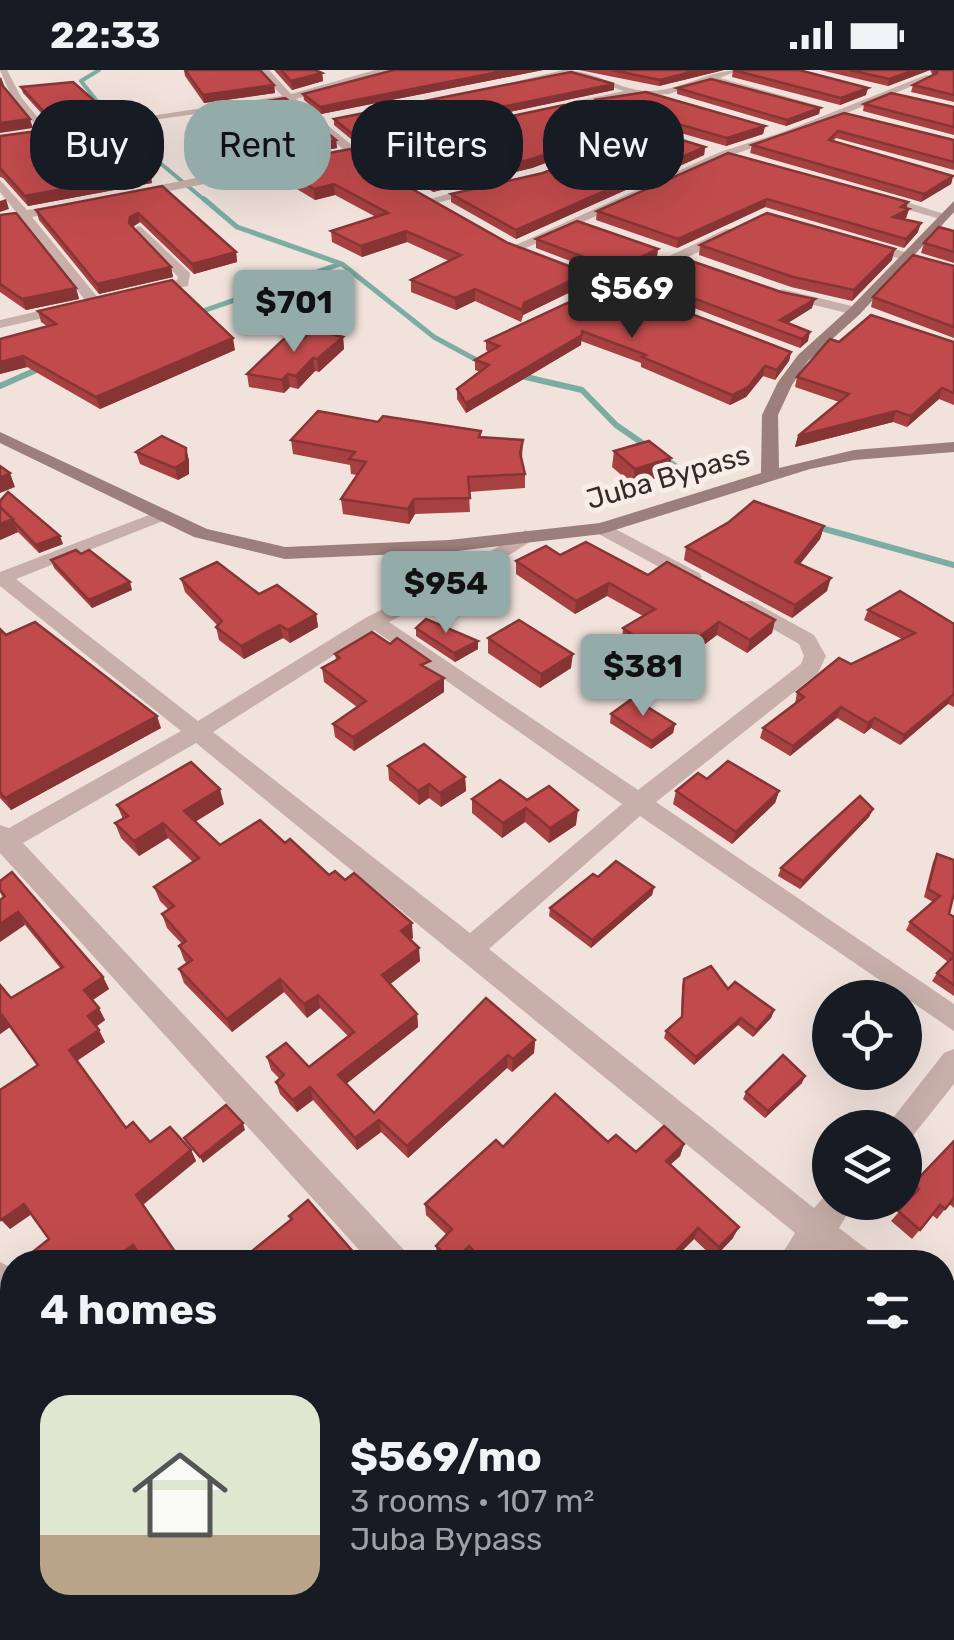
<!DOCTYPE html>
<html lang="en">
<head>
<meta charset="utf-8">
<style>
	:root { --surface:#171b24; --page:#20242c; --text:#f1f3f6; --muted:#9ea1a6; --accent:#93aca9 }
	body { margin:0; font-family:Rubik,sans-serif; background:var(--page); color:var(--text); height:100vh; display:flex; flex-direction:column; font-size:38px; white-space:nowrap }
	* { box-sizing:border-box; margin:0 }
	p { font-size:32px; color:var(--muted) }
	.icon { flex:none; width:55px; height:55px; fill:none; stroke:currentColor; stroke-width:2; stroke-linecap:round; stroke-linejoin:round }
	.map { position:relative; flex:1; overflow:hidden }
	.sheet { position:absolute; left:0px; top:1180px; width:955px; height:390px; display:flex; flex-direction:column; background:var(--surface); border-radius:40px 40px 0 0; box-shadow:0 10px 40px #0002 }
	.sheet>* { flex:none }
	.guide { position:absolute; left:30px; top:30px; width:895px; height:90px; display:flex; gap:20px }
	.buttons { position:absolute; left:812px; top:910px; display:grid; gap:20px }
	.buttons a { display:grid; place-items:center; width:110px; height:110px; border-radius:50%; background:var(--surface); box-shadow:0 10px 40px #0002; font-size:50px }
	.price { position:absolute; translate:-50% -85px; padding:0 22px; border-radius:10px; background:var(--accent); color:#111; font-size:32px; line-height:65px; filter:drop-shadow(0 2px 5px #0008) }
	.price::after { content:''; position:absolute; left:50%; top:60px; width:30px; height:22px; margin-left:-15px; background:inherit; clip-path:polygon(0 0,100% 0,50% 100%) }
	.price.active { background:#222; color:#fff }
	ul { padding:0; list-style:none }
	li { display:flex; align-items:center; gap:30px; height:250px; padding:0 40px }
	li span { display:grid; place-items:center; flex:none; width:280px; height:200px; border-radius:30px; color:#555 }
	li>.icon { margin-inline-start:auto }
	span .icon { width:120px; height:120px; fill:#fffc; stroke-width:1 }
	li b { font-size:42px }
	h2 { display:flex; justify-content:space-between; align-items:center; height:120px; padding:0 40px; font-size:42px }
	.pill { padding:0 35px; border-radius:40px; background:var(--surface); box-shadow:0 10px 40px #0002; font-size:35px; line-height:90px }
	.pill.active { background:var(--accent); color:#111 }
	.status { display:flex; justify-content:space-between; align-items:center; height:70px; padding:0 50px; background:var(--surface); direction:ltr }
	.status svg { height:28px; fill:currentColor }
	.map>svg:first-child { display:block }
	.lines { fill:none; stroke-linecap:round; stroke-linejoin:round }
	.stream-far2 { stroke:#7cada3; stroke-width:4 }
	.stream-far1 { stroke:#7cada3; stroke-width:5 }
	.stream { stroke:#7cada3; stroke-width:6 }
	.street { fill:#c8afa9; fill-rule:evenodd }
	.secondary { fill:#9c7e7a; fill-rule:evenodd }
	.wall { fill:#a64041 }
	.shaded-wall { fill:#873435 }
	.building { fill:#c14b4c; stroke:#873435; stroke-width:2.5 }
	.labels { text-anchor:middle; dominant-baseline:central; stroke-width:10; stroke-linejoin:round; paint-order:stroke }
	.far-street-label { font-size:28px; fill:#362928; stroke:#f9ede8 }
</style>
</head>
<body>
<div class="status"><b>22:33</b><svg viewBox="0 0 49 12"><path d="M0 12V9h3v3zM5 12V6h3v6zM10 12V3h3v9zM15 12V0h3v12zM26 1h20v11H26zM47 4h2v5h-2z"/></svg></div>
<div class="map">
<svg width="954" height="1570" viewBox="0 0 954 1570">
	<rect width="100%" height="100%" fill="#f1e2dc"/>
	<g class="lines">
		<polyline class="stream-far2" points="99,0 81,11 96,30 124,51 154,88 207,132"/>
		<g class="stream-far1">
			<polyline points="204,129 237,157 342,194 434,267 484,294"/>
			<polyline points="194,244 340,194"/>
			<polyline points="39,299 43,297"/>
		</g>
		<g class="stream">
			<polyline points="517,305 582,320 616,355 648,377"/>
			<polyline points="0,316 43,297"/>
			<polyline points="661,386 692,408"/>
			<polyline points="814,456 954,495"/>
		</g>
		<g class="street">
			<polygon points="0,0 7,0 21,27 52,65 44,65 12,28"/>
			<polygon points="259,0 269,0 291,24 375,0 390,0 296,29 354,77 403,68 408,71 361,83 365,87 359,90 350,85 134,128 130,121 343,79 287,31 89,59 84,56 282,26"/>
			<path d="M563 0C590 0 614 16 638 20 674 26 705 0 739 0L720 8 823 37 818 40 710 11 669 24 624 27 535 46 531 41 624 21 571 4 494 21 489 18Z"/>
			<polygon points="926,5 934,7 791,66 728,86 526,178 615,212 726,159 734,159 734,165 627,216 645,223 645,229 610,220 509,178 720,82 783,62"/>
			<polygon points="596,44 687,70 688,72 683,75 592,49"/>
			<polygon points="0,110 27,140 74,133 74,139 32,147 99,229 99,235 89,235 21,149 0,153 0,145 16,142 0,122"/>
			<polygon points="481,115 485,121 432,134 426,130"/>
			<polygon points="871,123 879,123 950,146 940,149 871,129"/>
			<polygon points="140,156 190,203 188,216 141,224 141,218 177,210 178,207 136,163 136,157"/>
			<polygon points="863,170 954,196 954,204 858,177 857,174"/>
			<polygon points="782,219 860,238 862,241 855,245 777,226 775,223"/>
			<polygon points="73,233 80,237 78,240 0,258 0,250"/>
			<path d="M162 440 168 441V449L16 509 198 651 367 547 454 503 526 460 535 466 533 470 468 511 389 552 638 720 801 594 804 586 799 574 738 539V531H752L814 565 826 586 818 603 656 732 954 934V961L640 746 489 879 814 1138 830 1120V1132H855L839 1158 868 1180 872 1192H831L820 1184 813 1192H777L795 1163 196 673 23 773 404 1180 409 1192H370L0 783V755L9 758 181 661 0 516V502ZM374 560 622 734 470 863 213 662Z"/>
			<polygon points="602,452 699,503 702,507 692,513 685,511 595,462 593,458"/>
			<polygon points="954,979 954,1014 911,1068 905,1070 905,1058 885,1058 944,983"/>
			<polygon points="0,1192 12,1198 12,1244 0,1239"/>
			<polygon points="942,1252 954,1257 954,1296 942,1292"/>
			<polygon points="219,1558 263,1558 268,1570 224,1570"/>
			<polygon points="470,1558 517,1558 512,1570 465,1570"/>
			<polygon points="710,1558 757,1558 762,1570 715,1570"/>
		</g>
		<polygon class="secondary" points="954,131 954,142 860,244 808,291 792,315 778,345 779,398 854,380 954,372 954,382 854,390 810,399 602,464 449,482 285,489 194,467 0,373 0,362 207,459 285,477 449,470 600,453 761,403 762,345 778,312 798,285 850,238"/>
	</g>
	<g class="wall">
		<polygon points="184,0 260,0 274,15 275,23 204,33 185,6"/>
		<polygon points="274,0 315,0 322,3 323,11 292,20"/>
		<polygon points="394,0 543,0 321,44 304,30 303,24"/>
		<polygon points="579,0 724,0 659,16"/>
		<polygon points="733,0 866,25 840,35 732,7"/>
		<polygon points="820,0 954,0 954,32 911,22 913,15 933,6 930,0 888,16"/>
		<polygon points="21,17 106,41 107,47 52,55 23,23"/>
		<polygon points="677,18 820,38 819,44 786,56 677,24"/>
		<polygon points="614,20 357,74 334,55 334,49"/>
		<polygon points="594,30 765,56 763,64 726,76 593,38"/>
		<polygon points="864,34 954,37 954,65 863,41"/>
		<polygon points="209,41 336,70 337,78 254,93 205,53 203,46 209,45"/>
		<polygon points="844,43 954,70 954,100 836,68 833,71 953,106 951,114 921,132 750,83 752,75"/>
		<polygon points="628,62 532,98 433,122 372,85 371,76"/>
		<polygon points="0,66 137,68 139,77 133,78 135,86 134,86 150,103 152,113 28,136 3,108 0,107"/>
		<polygon points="705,77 704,85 516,169 451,132 451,124 543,103"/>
		<polygon points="728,83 909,139 906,148 903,149 918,162 904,178 765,137 677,178 596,150 597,141"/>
		<polygon points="271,94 368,94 508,173 587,203 587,214 523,245 521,252 475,231 456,240 411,222 411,210 449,191 407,172 362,187 332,172 331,161 376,147 335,125 315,130 272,104"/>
		<polygon points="162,116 236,182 237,192 194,204 140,152 133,157 171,197 173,207 99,224 39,150 36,140"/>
		<polygon points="0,145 76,218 79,229 26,240 0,222"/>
		<polygon points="954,161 954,193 921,183 924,173"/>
		<polygon points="536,169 657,188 615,208 536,178"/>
		<polygon points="700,175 892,190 852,231 791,217 699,185"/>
		<polygon points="954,196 954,268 871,237 873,227"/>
		<polygon points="637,207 812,238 788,253 808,271 800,278 636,216"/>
		<polygon points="610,213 791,282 789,291 775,310 763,306 746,327 730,335 641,297 641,293 581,271 581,275 466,343 457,329 457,319 480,302 475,300 475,290 489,282 486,280 486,271"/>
		<polygon points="38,241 235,280 100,339 27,297 0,304 0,269 47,256 41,252"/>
		<polygon points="343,267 344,279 319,302 315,301 298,319 290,317 284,323 249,317 247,304 303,268"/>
		<polygon points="839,272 954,272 954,335 939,329 907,357 893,352 795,377 798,366 839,332 795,317 797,307"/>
		<polygon points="378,352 481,367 523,370 522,389 525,404 525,418 469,422 470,442 415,444 409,454 343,444 341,429 357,405 351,404 350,395 293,384 291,370"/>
		<polygon points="186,378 189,391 189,404 178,410 140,394 136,382"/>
		<polygon points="614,381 669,404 633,415 612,397"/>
		<polygon points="0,431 63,474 39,483 17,461 18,462 0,470"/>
		<polygon points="824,456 820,469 800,494 827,521 792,548 684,490 686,477"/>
		<polygon points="560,485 648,505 775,550 772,563 747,583 717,565 666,603 622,571 623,558 643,546 607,526 575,544 516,504 516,491"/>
		<polygon points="51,490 132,520 92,538 54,498"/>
		<polygon points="181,509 259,524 316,544 318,557 290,573 283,568 244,589 219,570 216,557 218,556 185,522"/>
		<polygon points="868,540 954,554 954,637 948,634 900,675 871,658 864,664 837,648 790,686 760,668 763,658 795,634 797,622 902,569 864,550"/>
		<polygon points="416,558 478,579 455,592 416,566"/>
		<polygon points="0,559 6,565 161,658 11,740 0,728"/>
		<polygon points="488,568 571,598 540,618 488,583"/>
		<polygon points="335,584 430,601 444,622 354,681 335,667 333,654 357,637 324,612 322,598 336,590"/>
		<polygon points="611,644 675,654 673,663 651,679 610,653"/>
		<polygon points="388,696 465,707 466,721 441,737 429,728 419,735 389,710"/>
		<polygon points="707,709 779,721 775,733 732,774 673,734 676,721"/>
		<polygon points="472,729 527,730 576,755 549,773 525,752 502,768 472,743"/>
		<polygon points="224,734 195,752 220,775 285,773 413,868 410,870 420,891 390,914 417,944 418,957 346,1014 374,1043 535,970 534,983 512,1002 507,998 408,1088 381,1062 357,1080 313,1030 297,1042 280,1024 276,1012 280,1009 271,1000 267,987 309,997 348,966 320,938 307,948 284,922 232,962 184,913 179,899 187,894 184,890 179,876 182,874 167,858 162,844 169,840 160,831 154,817 193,792 168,768 139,786 121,768 115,753 123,749 117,735"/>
		<polygon points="873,739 869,747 800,819 778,806 781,798"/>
		<polygon points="937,784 949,844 954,847 954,926 932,911 937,903 948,892 906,860 910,852 933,832 924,827 933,792"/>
		<polygon points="598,807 654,817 652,825 591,878 549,846 550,838"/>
		<polygon points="0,811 103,907 109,919 92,930 105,950 96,957 105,972 77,991 126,1058 150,1072 191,1080 196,1091 143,1135 182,1192 145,1192 139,1184 49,1169 32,1144 10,1159 37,995 10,957 0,964 0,915 11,928 61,899 3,828 0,822"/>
		<polygon points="684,909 728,919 774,940 771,948 753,967 738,955 694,995 664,968 666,961 681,948 682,916"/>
		<polygon points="802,1013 765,1048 743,1029 746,1022"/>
		<polygon points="954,1071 954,1138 949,1134 937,1149 932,1145 912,1169 891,1151 911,1128 906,1124 913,1114"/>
		<polygon points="608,1072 636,1082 684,1074 680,1086 670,1095 733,1168 714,1188 694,1169 671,1192 474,1192 469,1187 464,1192 443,1192 437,1186 436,1176 447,1165 426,1145 425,1134 503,1077"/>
		<polygon points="613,1558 714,1558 718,1569 728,1570 623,1570"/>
		<polygon points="894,1558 914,1558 912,1560 899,1563"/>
		<polygon points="921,1558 942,1558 954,1570 933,1570"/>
	</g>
	<g class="shaded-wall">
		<polygon points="509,0 543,0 321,44 320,37"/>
		<polygon points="698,0 724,0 659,16 660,10"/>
		<polygon points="915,0 930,0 888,16 889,9"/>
		<polygon points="322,3 323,11 292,20 291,11"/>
		<polygon points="614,14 614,20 357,74 356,67"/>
		<polygon points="274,15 275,23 204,33 203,25"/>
		<polygon points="868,18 866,25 840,35 841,28"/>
		<polygon points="820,38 819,44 786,56 787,50"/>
		<polygon points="106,41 107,47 52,55 51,49"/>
		<polygon points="30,49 33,58 0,63 0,53"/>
		<polygon points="629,54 628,62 532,98 433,122 432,113"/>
		<polygon points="765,56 763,64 726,76 727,68"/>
		<polygon points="137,68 139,77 133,78 135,86 127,87 125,78 127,69"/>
		<polygon points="336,70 337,78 254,93 253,86"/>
		<polygon points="705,77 704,85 516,169 516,160"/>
		<polygon points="150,103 152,113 28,136 25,126"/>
		<polygon points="953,106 951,114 921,132 924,124"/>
		<polygon points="334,114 335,125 315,130 314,119"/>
		<polygon points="6,129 9,139 0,142 0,131"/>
		<polygon points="767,129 765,137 677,178 678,169"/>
		<polygon points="908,132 906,140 909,139 906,148 891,155 893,147 901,137"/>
		<polygon points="138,143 140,152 132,157 129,153 130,147"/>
		<polygon points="921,153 918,162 904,178 906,169"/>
		<polygon points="406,161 407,172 362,187 361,176"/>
		<polygon points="658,179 657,188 615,208 616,199"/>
		<polygon points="895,179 892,190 852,231 854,220"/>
		<polygon points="236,182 237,192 194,204 192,194"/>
		<polygon points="171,197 173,207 99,224 97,214"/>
		<polygon points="587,203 587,214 523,245 521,252 524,233"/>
		<polygon points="76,218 79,229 26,240 22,229"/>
		<polygon points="475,219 475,231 456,240 455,228"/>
		<polygon points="815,229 812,238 778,259 780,250"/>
		<polygon points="810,262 808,271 800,278 802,269"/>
		<polygon points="582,265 581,275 466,343 466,333"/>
		<polygon points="343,267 344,279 319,302 317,289"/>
		<polygon points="233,268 235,280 100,339 96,327"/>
		<polygon points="791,282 789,291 775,310 777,300"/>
		<polygon points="23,286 27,297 0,304 0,292"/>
		<polygon points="313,288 315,301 298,319 296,306"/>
		<polygon points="765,296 763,306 746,327 730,335 732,325"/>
		<polygon points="288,304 290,317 284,323 282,310"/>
		<polygon points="942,318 939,329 907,357 911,346"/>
		<polygon points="896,341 893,352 795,377 798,366"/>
		<polygon points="186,378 189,391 189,404 178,410 175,398"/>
		<polygon points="671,388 669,404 633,415 635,399"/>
		<polygon points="10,403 15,417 0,423 0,408"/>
		<polygon points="414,429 415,444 409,454 408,439"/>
		<polygon points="13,449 18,462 0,470 0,454"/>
		<polygon points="824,456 820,469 791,505 795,492"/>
		<polygon points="60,466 63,474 39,483 36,475"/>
		<polygon points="831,508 827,521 792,548 795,535"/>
		<polygon points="130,512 132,520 92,538 89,530"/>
		<polygon points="609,513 607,526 575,544 576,531"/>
		<polygon points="316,544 318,557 290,573 288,560"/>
		<polygon points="775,550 772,563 747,583 750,570"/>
		<polygon points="719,552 717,565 666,603 668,590"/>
		<polygon points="280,555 283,568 244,589 241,576"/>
		<polygon points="478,571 478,579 455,592 454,583"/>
		<polygon points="573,584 571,598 540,618 541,604"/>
		<polygon points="444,608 444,622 354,681 353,667"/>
		<polygon points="953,623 948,634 900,675 904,665"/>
		<polygon points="841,637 837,648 790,686 793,676"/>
		<polygon points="157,646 161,658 11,740 5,728"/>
		<polygon points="875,648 871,658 864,664 868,653"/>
		<polygon points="675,654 673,663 651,679 652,671"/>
		<polygon points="465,707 466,721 441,737 440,723"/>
		<polygon points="429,714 429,728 419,735 418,721"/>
		<polygon points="220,719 224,734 188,756 184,741"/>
		<polygon points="779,721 775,733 732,774 736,762"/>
		<polygon points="526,738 525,752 502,768 503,753"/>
		<polygon points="873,739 869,747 800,819 803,811"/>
		<polygon points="578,740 576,755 549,773 550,758"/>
		<polygon points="163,753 168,768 139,786 134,771"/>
		<polygon points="654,817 652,825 591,878 592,870"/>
		<polygon points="18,842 25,855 0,872 0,854"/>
		<polygon points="412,853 413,868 403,875 401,861"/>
		<polygon points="419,878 420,891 384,919 382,905"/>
		<polygon points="103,907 109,919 90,932 84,920"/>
		<polygon points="280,909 284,922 232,962 227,949"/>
		<polygon points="318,925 320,938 307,948 304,934"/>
		<polygon points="99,938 105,950 94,958 88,946"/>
		<polygon points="774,940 771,948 753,967 756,960"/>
		<polygon points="417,944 418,957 341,1018 338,1005"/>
		<polygon points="2,945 10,957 0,964 0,947"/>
		<polygon points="741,948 738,955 694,995 696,987"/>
		<polygon points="99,960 105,972 76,991 69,980"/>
		<polygon points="535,970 534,983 512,1002 513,989"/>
		<polygon points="508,985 507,998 408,1088 407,1076"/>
		<polygon points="805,1006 802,1013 765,1048 768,1041"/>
		<polygon points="310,1017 313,1030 297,1042 293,1030"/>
		<polygon points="379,1050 381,1062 357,1080 355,1068"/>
		<polygon points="243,1053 245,1060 203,1093 200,1087"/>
		<polygon points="684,1074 680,1086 662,1102 666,1091"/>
		<polygon points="191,1080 196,1091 142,1135 136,1125"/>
		<polygon points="24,1134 32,1143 10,1159 1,1150"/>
		<polygon points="739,1157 733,1168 714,1188 719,1177"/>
		<polygon points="698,1158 694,1169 671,1192 665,1192"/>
		<polygon points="133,1175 139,1184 128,1192 109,1192"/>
		<polygon points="469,1176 469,1187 464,1192 453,1192"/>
		<polygon points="178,1186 182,1192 170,1192"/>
		<polygon points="12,1505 12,1522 0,1533 0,1515"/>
		<polygon points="0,1550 11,1570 0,1570"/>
		<polygon points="158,1560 168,1564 173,1570 166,1570"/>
	</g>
	<g class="building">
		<polygon points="185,0 260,0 274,15 203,25"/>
		<polygon points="281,0 315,0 322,3 291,11"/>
		<polygon points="394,0 509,0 320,37 303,24"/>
		<polygon points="612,0 698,0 660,10"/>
		<polygon points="733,0 799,0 868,18 841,28"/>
		<polygon points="850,0 915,0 889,9"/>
		<polygon points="935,0 954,0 954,25 913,15 937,3"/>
		<polygon points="571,2 614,14 356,67 334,49"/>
		<polygon points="0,8 3,16 30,49 0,53"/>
		<polygon points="711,9 820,38 787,50 677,18"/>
		<polygon points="73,12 106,41 51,49 21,17"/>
		<polygon points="646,22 765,56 727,68 594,30"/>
		<polygon points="891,23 954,37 954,57 864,34"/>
		<polygon points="285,28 336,70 253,86 203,46 212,45 209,41"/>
		<polygon points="564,35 629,54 532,89 432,113 371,76"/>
		<polygon points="844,43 954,70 954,92 838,61 829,70 953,106 924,124 752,75"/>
		<polygon points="118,50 137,68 127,69 133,76 125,78 150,103 25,126 0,98 0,66"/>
		<polygon points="652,61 705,77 516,160 451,124 543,103"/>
		<polygon points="350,79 368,94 508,173 587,203 524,233 522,240 475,219 455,228 411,210 461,185 406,161 361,176 331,161 388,143 334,114 314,119 271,94"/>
		<polygon points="728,83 908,132 901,137 909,139 893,147 921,153 906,169 767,129 678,169 597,141"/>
		<polygon points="162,116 236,182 192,194 138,143 130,147 129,153 171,197 97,214 36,140"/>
		<polygon points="16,143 76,218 22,229 0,214 0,145"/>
		<polygon points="767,143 895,179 854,220 793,207 700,175"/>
		<polygon points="577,151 658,179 616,199 536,169"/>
		<polygon points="939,157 954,161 954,182 924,173"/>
		<polygon points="913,185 954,196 954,257 873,227"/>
		<polygon points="680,187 781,222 815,229 780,250 810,262 802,269 637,207"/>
		<polygon points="172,210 233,268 96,327 23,286 0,292 0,269 56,254 38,241"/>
		<polygon points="610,213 791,282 777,300 765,296 748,317 732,325 642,287 646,285 582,261 582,265 466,333 457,319 489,295 475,290 499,276 486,271"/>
		<polygon points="871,245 954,272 954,323 942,318 911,346 896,341 798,366 849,324 797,307 830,269 839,272"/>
		<polygon points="314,260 343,267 317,289 313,288 296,306 288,304 282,310 247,304 288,265 303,268"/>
		<polygon points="318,341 378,352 383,346 481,361 479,367 523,370 520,383 525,404 468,407 470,428 414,429 408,439 341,429 366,392 349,389 355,382 291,370"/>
		<polygon points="162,366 186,378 186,391 175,398 136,382"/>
		<polygon points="649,371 671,388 635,399 614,381"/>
		<polygon points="0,396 10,403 0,408"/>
		<polygon points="8,422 60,466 36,475 0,437 0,431"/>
		<polygon points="754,431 824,456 795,492 831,508 795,535 686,477 729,452"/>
		<polygon points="0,437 13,449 0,454"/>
		<polygon points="586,472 648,505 667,492 775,550 750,570 719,552 668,590 623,558 655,539 609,513 576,531 516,491 546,476 560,485"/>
		<polygon points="76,480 81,484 89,480 130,512 89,530 51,490"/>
		<polygon points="217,492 259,524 277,515 316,544 288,560 280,555 241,576 216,557 222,551 181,509"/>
		<polygon points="900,521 954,554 954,624 904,665 875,648 868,653 841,637 793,676 763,658 804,627 797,622 839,588 851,594 915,563 868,540"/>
		<polygon points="426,549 478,571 454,583 416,558"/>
		<polygon points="519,550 573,584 541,604 488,568"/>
		<polygon points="35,552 157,646 5,728 0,722 0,559 6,565"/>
		<polygon points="372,562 390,574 397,568 430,591 421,595 444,608 353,667 333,654 366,631 322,598 340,588 335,584"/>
		<polygon points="633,628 675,654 652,671 611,644"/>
		<polygon points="424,674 465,707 440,723 429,714 418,721 388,696"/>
		<polygon points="728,691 779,721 736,762 676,721 698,703 707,709"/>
		<polygon points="191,692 220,719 184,741 220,775 260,750 285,773 290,769 329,805 335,801 345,810 354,803 412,853 401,861 419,878 382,905 417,944 338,1005 374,1043 486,928 535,970 513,989 508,985 407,1076 379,1050 355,1068 310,1017 293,1030 276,1012 284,1005 267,987 286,973 309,997 354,962 318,925 304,934 280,909 227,949 179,899 192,890 179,876 186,871 162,844 174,836 154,817 199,788 163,753 134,771 115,753 128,746 117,735"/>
		<polygon points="500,710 527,730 549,716 578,740 550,758 526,738 503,753 472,729"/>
		<polygon points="860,726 873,739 803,811 781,798"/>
		<polygon points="937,784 954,790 954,823 949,844 954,847 954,885 910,852 940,826 928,819"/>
		<polygon points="616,791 654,817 592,870 550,838 593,804 598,807"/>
		<polygon points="12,802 103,907 84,920 99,938 88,946 99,960 69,980 126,1058 133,1052 150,1072 170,1057 191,1080 136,1125 178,1186 170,1192 145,1192 133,1175 109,1192 26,1192 24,1189 49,1169 24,1134 1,1150 0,1148 0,1020 38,995 2,945 0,947 0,915 11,928 63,897 18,842 0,854 0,830 5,826 0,820 0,811"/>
		<polygon points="954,886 954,915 937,903"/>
		<polygon points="711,896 728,919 735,912 774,940 756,960 741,948 696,987 666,961 682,947 684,909"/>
		<polygon points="783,985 805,1006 768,1041 746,1022"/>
		<polygon points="555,1024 608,1072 616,1065 636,1082 664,1056 684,1074 666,1091 739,1157 719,1177 698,1158 665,1192 485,1192 469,1176 453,1192 436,1176 452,1159 425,1134 496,1070 503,1077"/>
		<polygon points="226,1035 243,1053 200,1087 184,1068"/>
		<polygon points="954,1071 954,1128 945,1139 940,1135 920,1160 898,1141 919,1119 913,1114"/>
		<polygon points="308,1130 362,1192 245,1192 242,1189 292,1149 289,1146"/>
		<polygon points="942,1326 954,1337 954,1345 942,1359"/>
		<polygon points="12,1354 12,1389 8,1393 12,1401 12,1505 0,1515 0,1364"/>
		<polygon points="942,1422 954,1433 954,1570 950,1570 938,1558 942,1558"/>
		<polygon points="380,1558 435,1558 422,1570 389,1570"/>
		<polygon points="619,1558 714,1558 718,1569 728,1570 629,1570"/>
		<polygon points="158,1560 166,1570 150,1570"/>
		<polygon points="545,1562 551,1570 537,1570"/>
	</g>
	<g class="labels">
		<g class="far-street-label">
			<text transform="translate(668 407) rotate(-16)">Juba Bypass</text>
		</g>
	</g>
</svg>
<div class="buttons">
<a><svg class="icon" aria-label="locate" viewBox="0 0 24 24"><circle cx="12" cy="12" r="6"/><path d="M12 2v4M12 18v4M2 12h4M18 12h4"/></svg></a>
<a><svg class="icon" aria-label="layers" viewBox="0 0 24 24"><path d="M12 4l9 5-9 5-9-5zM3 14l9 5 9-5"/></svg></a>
</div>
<b class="price active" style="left:632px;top:271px">$569</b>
<b class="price" style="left:294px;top:285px">$701</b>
<b class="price" style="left:446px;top:566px">$954</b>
<b class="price" style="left:643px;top:649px">$381</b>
<div class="guide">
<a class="pill">Buy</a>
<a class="pill active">Rent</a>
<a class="pill">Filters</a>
<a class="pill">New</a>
</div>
<section class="sheet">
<h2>4 homes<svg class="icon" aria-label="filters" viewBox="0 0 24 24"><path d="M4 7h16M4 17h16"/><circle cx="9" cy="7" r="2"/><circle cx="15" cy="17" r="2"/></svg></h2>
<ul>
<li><span style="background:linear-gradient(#dfe7d0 70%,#b9a48a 0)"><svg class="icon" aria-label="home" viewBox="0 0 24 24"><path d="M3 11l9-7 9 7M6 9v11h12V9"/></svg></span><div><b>$569/mo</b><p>3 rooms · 107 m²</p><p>Juba Bypass</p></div></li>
</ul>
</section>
</div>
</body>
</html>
